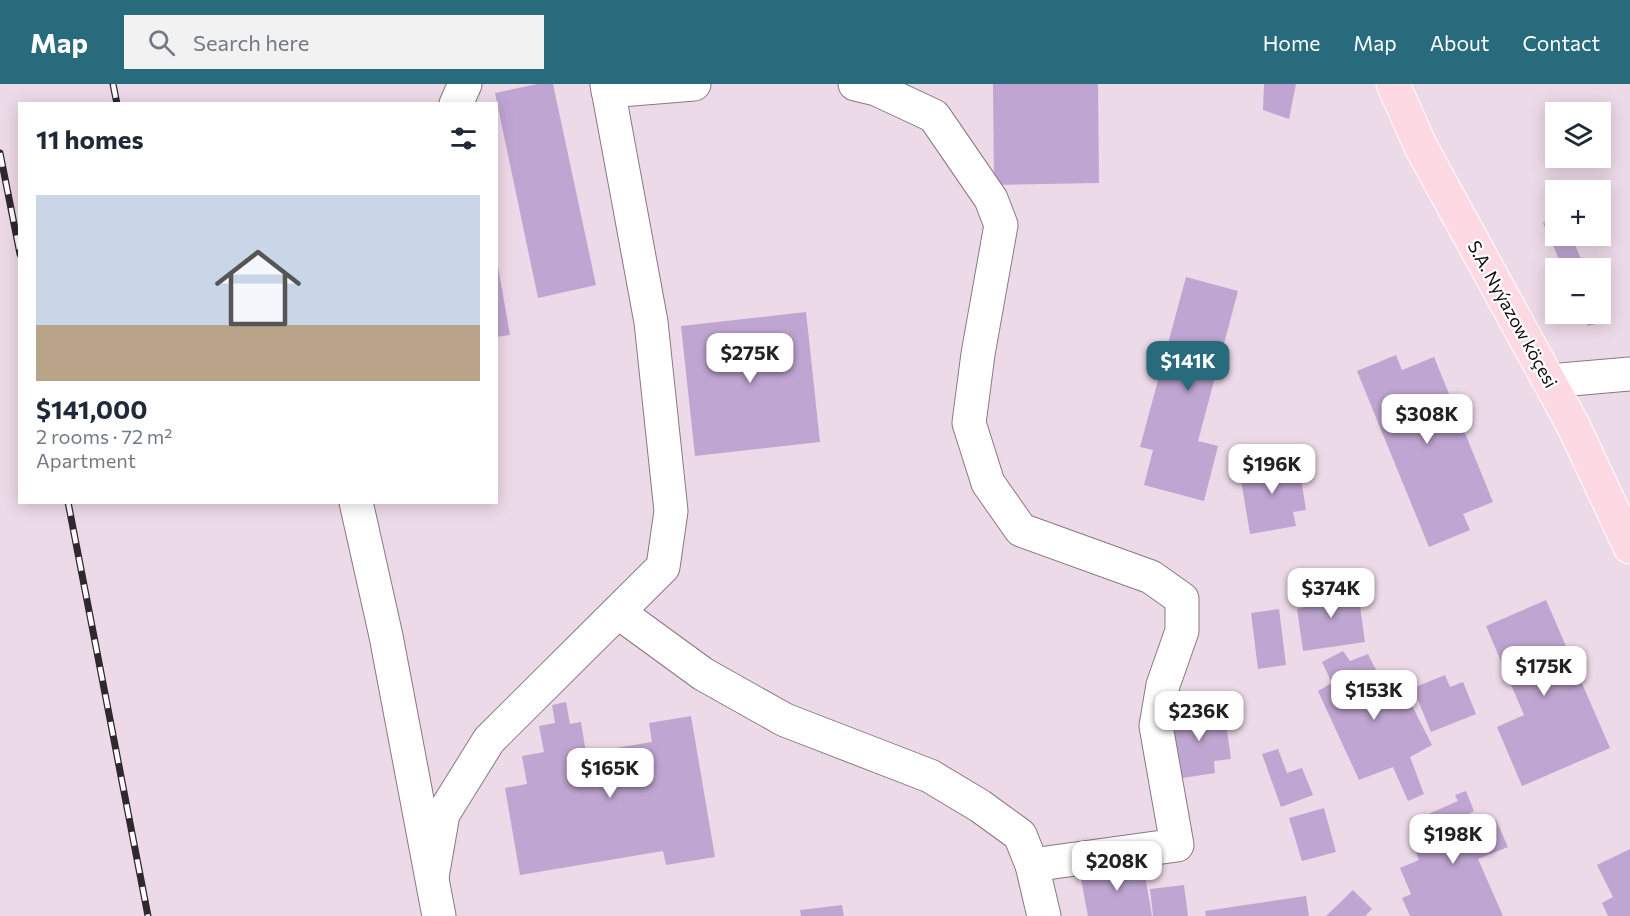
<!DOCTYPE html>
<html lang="en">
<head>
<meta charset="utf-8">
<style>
	:root { --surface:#fff; --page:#f2f2f3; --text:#1f2937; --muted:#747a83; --line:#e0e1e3; --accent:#286b7d }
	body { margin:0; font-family:Commissioner,sans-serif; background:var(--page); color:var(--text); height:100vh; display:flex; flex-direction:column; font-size:22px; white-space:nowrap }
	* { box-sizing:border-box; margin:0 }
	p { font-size:20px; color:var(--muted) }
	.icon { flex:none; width:33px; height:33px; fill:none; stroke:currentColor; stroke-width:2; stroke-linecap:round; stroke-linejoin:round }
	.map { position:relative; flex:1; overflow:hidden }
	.drawer { position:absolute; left:18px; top:18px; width:480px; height:402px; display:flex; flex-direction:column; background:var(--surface); border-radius:0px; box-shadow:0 3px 15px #0003 }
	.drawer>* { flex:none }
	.controls { position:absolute; left:1545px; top:18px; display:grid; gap:12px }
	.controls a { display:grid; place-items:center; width:66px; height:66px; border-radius:0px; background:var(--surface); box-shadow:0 3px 15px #0003; font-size:30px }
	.price { position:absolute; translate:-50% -51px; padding:0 14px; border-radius:12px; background:#fff; color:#222; font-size:20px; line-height:39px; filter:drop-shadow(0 2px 3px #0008) }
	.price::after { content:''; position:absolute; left:50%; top:36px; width:18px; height:14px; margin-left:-9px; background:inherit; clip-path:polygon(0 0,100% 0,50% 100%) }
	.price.on { background:var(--accent); color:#fff }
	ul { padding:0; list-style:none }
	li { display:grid; align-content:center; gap:12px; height:318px; padding:0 18px }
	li+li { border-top:2px solid var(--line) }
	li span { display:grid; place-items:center; height:186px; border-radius:0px; color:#555 }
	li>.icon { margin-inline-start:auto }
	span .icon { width:108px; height:108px; fill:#fffc; stroke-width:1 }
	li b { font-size:26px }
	h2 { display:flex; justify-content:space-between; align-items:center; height:72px; padding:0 18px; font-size:26px }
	header { display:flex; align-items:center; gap:36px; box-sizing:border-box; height:84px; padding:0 30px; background:var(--accent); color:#fff }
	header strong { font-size:28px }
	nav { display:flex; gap:33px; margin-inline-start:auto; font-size:21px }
	.search { width:420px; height:54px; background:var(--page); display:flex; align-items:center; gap:15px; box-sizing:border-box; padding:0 21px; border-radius:0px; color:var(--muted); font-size:22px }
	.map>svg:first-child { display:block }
	.building { fill:#bfa5d1 }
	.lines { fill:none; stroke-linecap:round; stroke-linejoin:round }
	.minor-casing { stroke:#897884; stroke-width:35 }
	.major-casing { stroke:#fff; stroke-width:35 }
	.minor { stroke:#fff; stroke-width:33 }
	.major { stroke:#fdd9e4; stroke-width:33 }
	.rail-casing { stroke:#30282e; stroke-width:7 }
	.rail { stroke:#fff; stroke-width:4.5; stroke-dasharray:14; stroke-linecap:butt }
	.labels { text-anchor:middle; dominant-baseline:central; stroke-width:4.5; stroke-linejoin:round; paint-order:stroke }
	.street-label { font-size:18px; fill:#100a0e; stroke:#fff }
</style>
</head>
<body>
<header>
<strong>Map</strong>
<div class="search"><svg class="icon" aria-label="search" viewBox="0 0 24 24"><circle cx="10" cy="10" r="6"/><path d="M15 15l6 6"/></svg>Search here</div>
<nav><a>Home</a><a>Map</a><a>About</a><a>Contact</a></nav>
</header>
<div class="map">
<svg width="1630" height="832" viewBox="0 0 1630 832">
	<rect width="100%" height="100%" fill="#eddae8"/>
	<g class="building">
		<polygon points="537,0 553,0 596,201 538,214 495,9"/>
		<polygon points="993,0 1098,0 1099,99 994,101"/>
		<polygon points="1264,0 1296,0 1289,35 1263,26"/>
		<polygon points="1556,132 1556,152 1571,152 1585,184 1563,184 1543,139"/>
		<polygon points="496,171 510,251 496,253"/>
		<polygon points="1186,193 1238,207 1198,357 1218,362 1204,417 1144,401 1153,366 1140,363"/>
		<polygon points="1601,222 1607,237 1588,242 1582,230 1600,230"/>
		<polygon points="806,228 820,358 695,372 681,242"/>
		<polygon points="1396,271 1402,286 1434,273 1493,418 1463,430 1470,446 1429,463 1357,287"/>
		<polygon points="1298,375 1306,426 1293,428 1296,442 1250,450 1239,384"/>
		<polygon points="1357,501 1365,558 1303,567 1297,525 1306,523 1304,509"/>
		<polygon points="1546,516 1610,664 1522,702 1497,643 1524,631 1486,542"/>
		<polygon points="1279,525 1286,581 1258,585 1251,529"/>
		<polygon points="1343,567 1350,577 1368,570 1381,596 1398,594 1432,661 1410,673 1424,710 1408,717 1393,683 1359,696 1318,607 1332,599 1322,578"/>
		<polygon points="1445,591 1450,603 1463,598 1476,630 1431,648 1413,604"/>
		<polygon points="566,618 570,640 581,638 586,669 652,658 649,639 691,632 715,773 666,781 663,767 520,791 505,704 527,700 522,672 544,668 539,642 555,639 552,621"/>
		<polygon points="1224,625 1231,675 1214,677 1215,689 1176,695 1168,632"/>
		<polygon points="1278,665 1287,689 1302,684 1313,711 1281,723 1262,670"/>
		<polygon points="1466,707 1474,727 1467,731 1473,746 1496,736 1508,763 1478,775 1503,832 1410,832 1402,814 1411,810 1400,784 1419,776 1415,766 1430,759 1419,734 1458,717 1455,711"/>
		<polygon points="1324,724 1336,768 1302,777 1289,734"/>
		<polygon points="1630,765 1630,832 1608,832 1602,819 1613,813 1597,781"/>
		<polygon points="1143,780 1152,832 1088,832 1080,790"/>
		<polygon points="1184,801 1188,832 1153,832 1150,805"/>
		<polygon points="1353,806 1372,825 1366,831 1367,832 1326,832"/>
		<polygon points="1306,812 1309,832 1206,832 1205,827"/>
		<polygon points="842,821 844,832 801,832 800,826"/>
	</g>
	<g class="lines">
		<defs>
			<g id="minor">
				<polyline points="855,0 876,5 934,32 991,115 1001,141 978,270 969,339 988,399 1021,446 1151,493 1182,515 1182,547 1163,601 1156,642 1177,761 1032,781"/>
				<polyline points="608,7 694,0"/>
				<polyline points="456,20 465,0"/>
				<polyline points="1549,297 1630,290"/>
				<polyline points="356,418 386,552 439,832"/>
				<polyline points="618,528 703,590 785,636 930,692 980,722 1020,751 1032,781 1044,832"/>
				<polyline points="432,793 443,730 489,656 663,483 671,427 651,238 607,0"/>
			</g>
			<polyline id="major" points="1393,0 1421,63 1573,341 1630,463"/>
		</defs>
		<use href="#minor" class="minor-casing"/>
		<use href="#major" class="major-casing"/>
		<use href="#minor" class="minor"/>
		<use href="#major" class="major"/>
		<defs>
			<g id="rail">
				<polyline points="113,0 117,20"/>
				<polyline points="0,69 20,170"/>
				<polyline points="68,418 148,832"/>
			</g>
		</defs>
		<use href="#rail" class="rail-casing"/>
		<use href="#rail" class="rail"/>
	</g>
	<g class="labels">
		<g class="street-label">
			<text transform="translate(1513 230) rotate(61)">S.A. Nyýazow köçesi</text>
		</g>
	</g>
</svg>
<div class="controls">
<a><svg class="icon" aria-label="layers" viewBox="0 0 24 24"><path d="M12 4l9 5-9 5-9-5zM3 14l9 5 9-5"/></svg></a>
<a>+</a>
<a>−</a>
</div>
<b class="price" style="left:750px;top:300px">$275K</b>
<b class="price on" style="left:1188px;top:308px">$141K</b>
<b class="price" style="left:1427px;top:361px">$308K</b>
<b class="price" style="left:1272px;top:411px">$196K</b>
<b class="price" style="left:1331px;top:535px">$374K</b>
<b class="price" style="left:1544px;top:613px">$175K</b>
<b class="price" style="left:1374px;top:637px">$153K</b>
<b class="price" style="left:1199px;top:658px">$236K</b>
<b class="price" style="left:610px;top:715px">$165K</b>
<b class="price" style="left:1453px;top:781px">$198K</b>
<b class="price" style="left:1117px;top:808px">$208K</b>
<section class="drawer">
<h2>11 homes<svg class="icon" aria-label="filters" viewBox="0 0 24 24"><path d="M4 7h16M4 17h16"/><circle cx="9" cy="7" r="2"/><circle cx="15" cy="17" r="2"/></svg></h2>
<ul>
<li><span style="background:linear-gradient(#c9d6e8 70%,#b9a48a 0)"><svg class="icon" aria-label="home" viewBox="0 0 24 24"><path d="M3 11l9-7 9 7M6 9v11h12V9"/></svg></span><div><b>$141,000</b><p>2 rooms · 72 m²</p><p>Apartment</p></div></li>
</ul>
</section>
</div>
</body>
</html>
